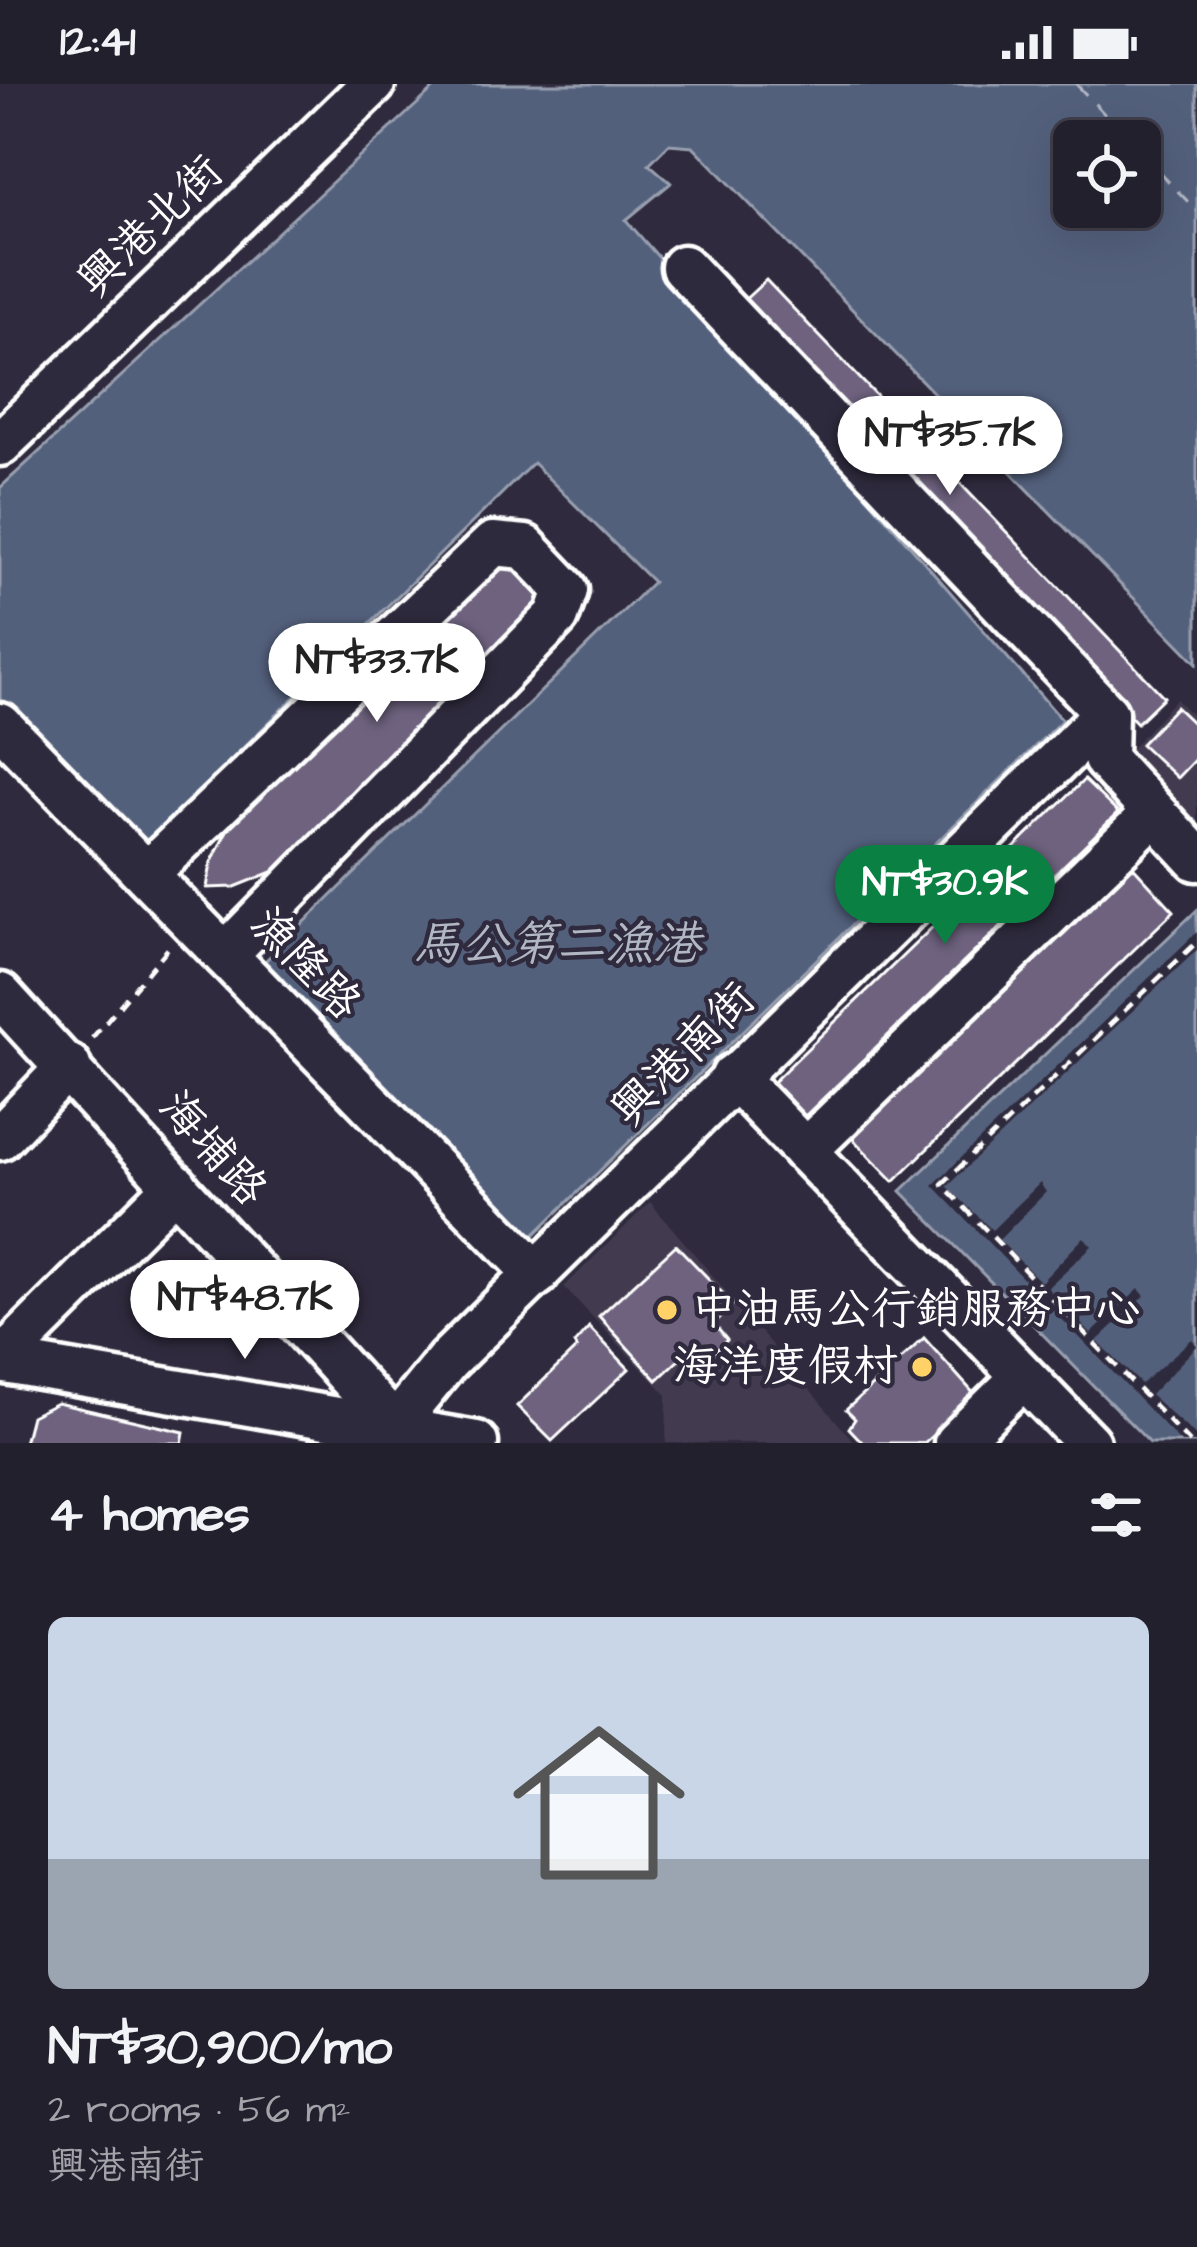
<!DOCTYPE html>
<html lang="en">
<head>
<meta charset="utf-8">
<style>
	:root { --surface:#23202e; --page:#2f2d3a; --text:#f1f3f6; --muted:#a3a3aa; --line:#403e4a; --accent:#0b8043 }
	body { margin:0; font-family:"Architects Daughter","LXGW WenKai TC",sans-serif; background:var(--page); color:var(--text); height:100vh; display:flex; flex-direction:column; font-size:45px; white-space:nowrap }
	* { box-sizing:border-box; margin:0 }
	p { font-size:39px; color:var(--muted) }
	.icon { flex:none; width:66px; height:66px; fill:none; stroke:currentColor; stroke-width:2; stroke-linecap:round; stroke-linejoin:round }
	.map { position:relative; height:1359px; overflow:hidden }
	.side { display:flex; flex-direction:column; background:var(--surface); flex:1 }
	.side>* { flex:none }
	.fabs { position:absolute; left:1053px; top:36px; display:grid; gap:24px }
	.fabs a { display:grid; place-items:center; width:108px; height:108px; border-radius:18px; background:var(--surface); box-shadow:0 12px 48px #0002,0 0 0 3px var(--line); font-size:60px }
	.price { position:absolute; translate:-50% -102px; padding:0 27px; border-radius:42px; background:#fff; color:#222; font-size:39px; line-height:78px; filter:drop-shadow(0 3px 6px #0008) }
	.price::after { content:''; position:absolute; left:50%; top:72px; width:36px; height:27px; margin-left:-18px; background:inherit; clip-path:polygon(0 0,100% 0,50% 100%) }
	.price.active { background:var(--accent); color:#fff }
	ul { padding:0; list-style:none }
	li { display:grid; align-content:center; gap:24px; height:636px; padding:0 48px }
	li+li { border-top:3px solid var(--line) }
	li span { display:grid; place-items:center; height:372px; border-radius:18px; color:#555 }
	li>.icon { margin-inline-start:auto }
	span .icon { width:216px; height:216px; fill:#fffc; stroke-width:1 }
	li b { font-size:51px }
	h2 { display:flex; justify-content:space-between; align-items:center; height:144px; padding:0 48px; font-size:51px }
	.status { display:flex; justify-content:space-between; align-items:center; height:84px; padding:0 60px; background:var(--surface); direction:ltr }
	.status svg { height:33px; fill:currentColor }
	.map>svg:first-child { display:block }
	.built { fill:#423b50 }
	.water { fill:#53607c; stroke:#98a0b0; stroke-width:3; fill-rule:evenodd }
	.pier { fill:#2f2a3d }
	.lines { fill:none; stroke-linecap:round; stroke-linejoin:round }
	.ferry { stroke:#b2b7c4; stroke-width:3; stroke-dasharray:15 12; stroke-linecap:butt }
	.building { fill:#6e627e; stroke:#fff; stroke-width:3 }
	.minor-casing { stroke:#fff; stroke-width:51 }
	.path { stroke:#fff; stroke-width:4.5; stroke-dasharray:12 9; stroke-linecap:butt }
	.minor { stroke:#2f2a3d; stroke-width:42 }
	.poi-dot { fill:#ffd166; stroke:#2f2a3d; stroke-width:4.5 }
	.labels { text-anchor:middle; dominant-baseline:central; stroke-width:9; stroke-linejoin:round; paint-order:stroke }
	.street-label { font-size:45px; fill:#fff; stroke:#2f2a3d }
	.poi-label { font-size:45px; fill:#fff; stroke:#2f2a3d; text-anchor:start }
	.water-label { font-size:48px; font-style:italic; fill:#b2b7c4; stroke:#2f2a3d }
</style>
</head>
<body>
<div class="status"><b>12:41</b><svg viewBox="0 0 49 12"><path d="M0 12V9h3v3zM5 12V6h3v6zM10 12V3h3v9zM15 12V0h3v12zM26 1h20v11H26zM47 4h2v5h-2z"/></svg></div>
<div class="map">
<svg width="1197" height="1359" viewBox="0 0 1197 1359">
	<rect width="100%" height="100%" fill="#2f2a3d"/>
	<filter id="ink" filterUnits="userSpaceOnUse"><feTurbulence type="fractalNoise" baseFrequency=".00833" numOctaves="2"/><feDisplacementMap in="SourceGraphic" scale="24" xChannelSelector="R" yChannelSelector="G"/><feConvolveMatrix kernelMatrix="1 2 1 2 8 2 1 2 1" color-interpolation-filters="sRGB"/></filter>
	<g filter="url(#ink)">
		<g class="built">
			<polygon points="1176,615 1197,636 1197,742 1126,670"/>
			<polygon points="650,1118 855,1359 666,1359 667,1311 564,1203"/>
		</g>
		<g class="water">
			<path d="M439 0H1197V579L693 62 669 60 649 80 671 99 626 136 1062 636 533 1152 265 877 653 498 533 379 141 764 0 617V404ZM1074 57H1140V123H1074Z"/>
			<polygon points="1197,826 1197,1359 1150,1359 901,1107"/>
		</g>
		<polygon class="pier" points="1197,848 1197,866 947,1102 992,1146 1040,1099 1046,1108 999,1156 1041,1198 1084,1153 1092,1162 1047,1204 1091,1250 1139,1205 1145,1212 1097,1257 1141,1300 1192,1255 1197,1262 1150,1311 1197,1353 1197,1359 1181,1359 933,1101"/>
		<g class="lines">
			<g class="ferry">
				<polyline points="1076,0 1130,57"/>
				<polyline points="1140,68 1197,127"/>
			</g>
		</g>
		<g class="building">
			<polygon points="766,196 1164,613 1137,639 1067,567 1072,559 738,222"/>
			<polygon points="506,477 543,512 529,547 285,783 235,803 207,804 211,779 236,728 471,493"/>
			<polygon points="1176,623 1197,643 1197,673 1177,694 1141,660"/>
			<polygon points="1084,696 1118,729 805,1032 773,998"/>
			<polygon points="1127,776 1174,827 894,1097 846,1048"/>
			<polygon points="676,1161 733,1220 714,1240 727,1256 707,1275 694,1262 657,1296 599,1232"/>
			<polygon points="589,1243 629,1285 552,1357 517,1322 577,1264 574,1260"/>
			<polygon points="924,1254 976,1312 924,1359 863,1359 849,1344 855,1335 846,1326"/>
			<polygon points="57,1319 184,1348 182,1359 24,1359 31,1332"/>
		</g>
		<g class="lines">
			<defs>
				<g id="minor">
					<polyline points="683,183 1106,629 1105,675 1197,775"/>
					<polyline points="0,360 373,0"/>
					<polyline points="0,641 537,1190"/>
					<polyline points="146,790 493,460 525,463 566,506 557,532 225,871"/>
					<polyline points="0,911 394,1342 447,1277 1106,629"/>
					<polyline points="733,992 1088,1359"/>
					<polyline points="0,1054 69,982"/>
					<polyline points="805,1067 1151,732"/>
					<polyline points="0,1277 476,1359"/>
					<polyline points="0,1277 176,1102"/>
					<polyline points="956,1359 1023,1293"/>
				</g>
			</defs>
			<use href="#minor" class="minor-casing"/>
			<g class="path">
				<polyline points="92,954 170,862"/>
				<polyline points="1190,1359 942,1100 1197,858"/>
			</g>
			<use href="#minor" class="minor"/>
		</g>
	</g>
	<g class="poi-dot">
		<circle cx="667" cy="1226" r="12"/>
		<circle cx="922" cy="1283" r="12"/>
	</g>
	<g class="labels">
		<g class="street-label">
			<text transform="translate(151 143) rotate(-44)">興港北街</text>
			<text transform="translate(305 880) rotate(46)">漁隆路</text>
			<text transform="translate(684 971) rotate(-45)">興港南街</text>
			<text transform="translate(212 1065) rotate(48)">海埔路</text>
		</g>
		<g class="poi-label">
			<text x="691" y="1226">中油馬公行銷服務中心</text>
			<text x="898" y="1283" text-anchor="end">海洋度假村</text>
		</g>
		<g class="water-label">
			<text x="557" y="861">馬公第二漁港</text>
		</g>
	</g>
</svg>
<div class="fabs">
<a><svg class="icon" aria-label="locate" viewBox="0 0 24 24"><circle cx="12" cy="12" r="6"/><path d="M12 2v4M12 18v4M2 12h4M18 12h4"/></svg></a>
</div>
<b class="price" style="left:950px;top:414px">NT$35.7K</b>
<b class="price" style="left:377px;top:641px">NT$33.7K</b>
<b class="price active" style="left:945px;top:863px">NT$30.9K</b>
<b class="price" style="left:245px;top:1278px">NT$48.7K</b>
</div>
<section class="side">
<h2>4 homes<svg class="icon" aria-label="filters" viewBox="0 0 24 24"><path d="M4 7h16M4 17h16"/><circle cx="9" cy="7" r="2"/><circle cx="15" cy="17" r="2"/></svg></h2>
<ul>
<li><span style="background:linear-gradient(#c9d6e8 65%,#9aa5b1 0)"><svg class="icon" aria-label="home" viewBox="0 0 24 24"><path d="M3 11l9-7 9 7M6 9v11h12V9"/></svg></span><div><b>NT$30,900/mo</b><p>2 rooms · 56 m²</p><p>興港南街</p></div></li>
</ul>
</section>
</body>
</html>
